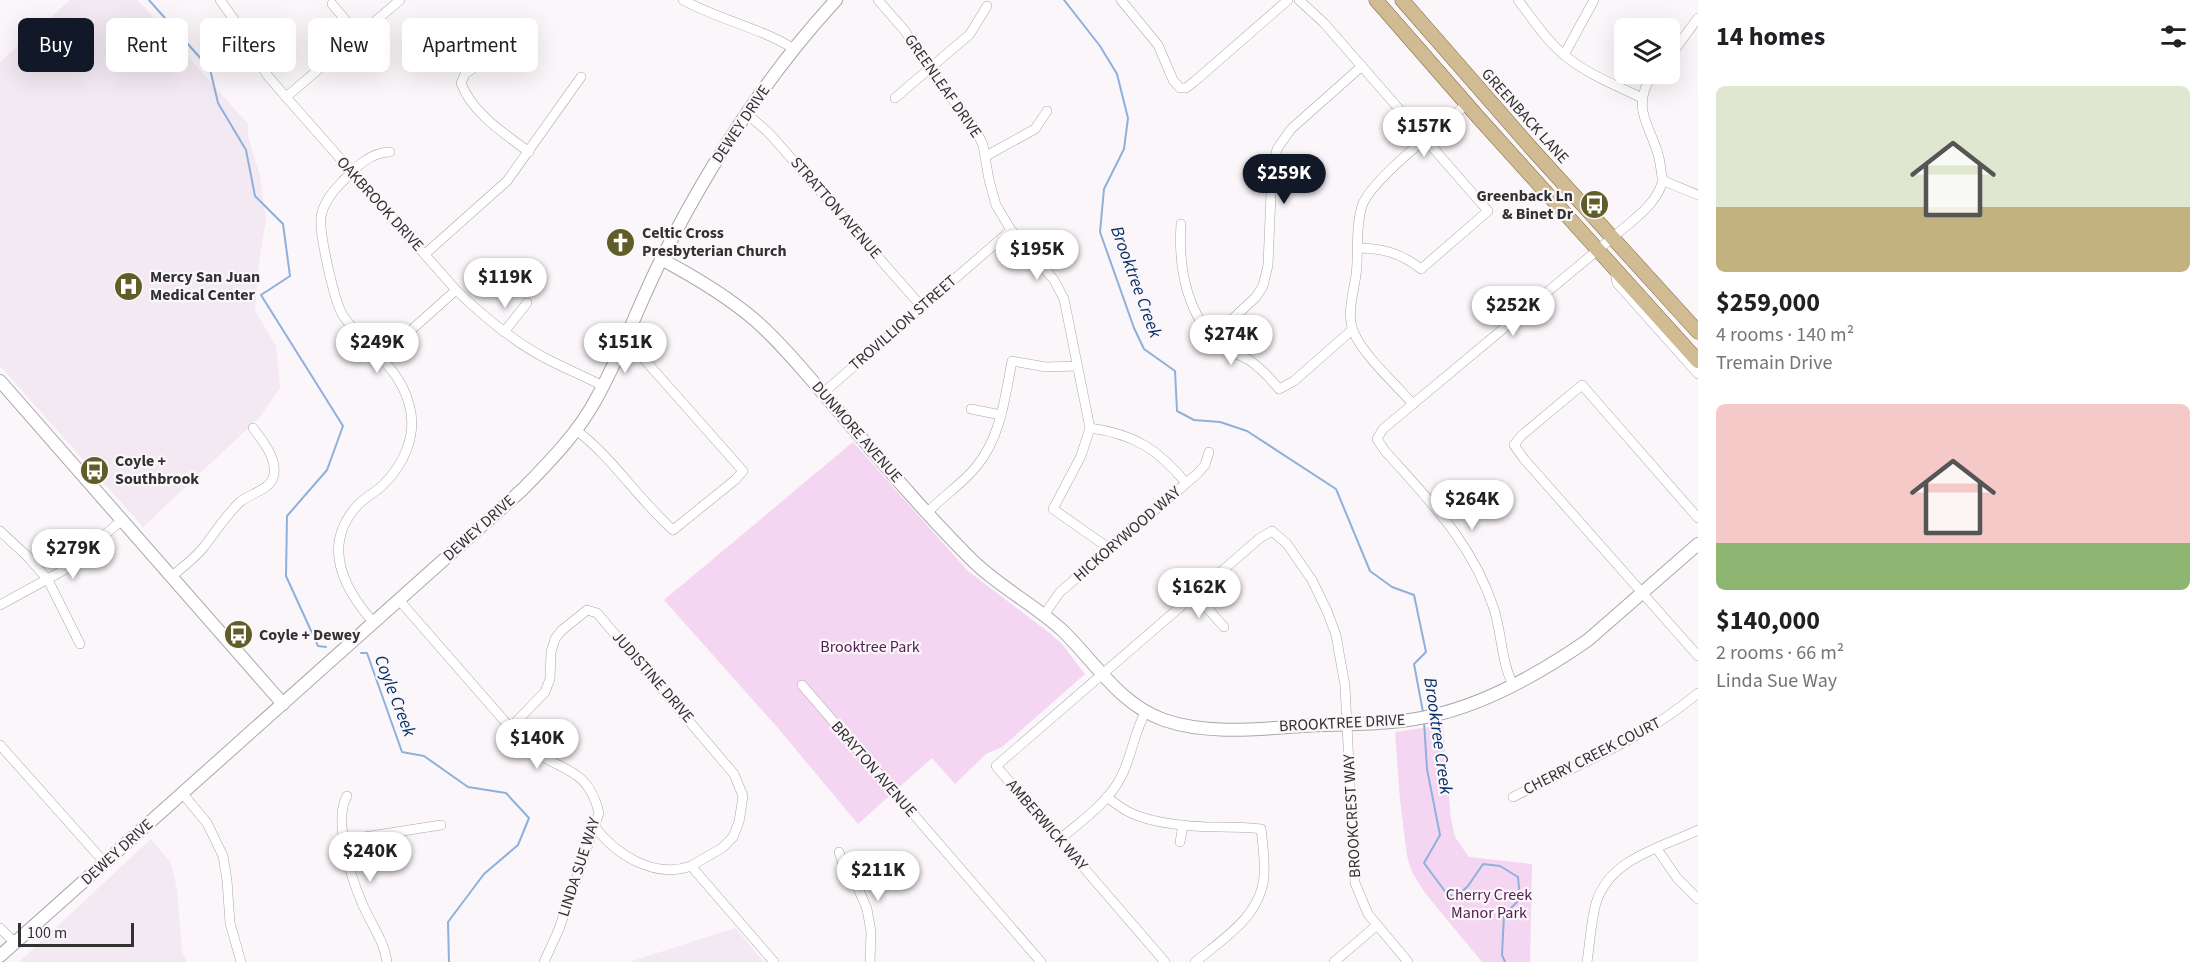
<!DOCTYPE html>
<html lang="en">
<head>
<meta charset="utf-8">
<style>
	:root { --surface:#fff; --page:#f2f2f2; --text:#202124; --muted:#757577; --accent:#111827 }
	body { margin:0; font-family:"Source Sans 3",sans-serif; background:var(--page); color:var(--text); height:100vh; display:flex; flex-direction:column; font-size:22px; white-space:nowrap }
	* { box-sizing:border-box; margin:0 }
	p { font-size:20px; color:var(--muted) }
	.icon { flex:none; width:33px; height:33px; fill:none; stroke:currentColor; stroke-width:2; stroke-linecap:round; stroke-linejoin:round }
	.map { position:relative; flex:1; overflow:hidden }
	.panel { display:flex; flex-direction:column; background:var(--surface); width:510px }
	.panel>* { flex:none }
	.hud { position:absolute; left:18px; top:18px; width:570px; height:54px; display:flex; gap:12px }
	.controls { position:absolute; left:1614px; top:18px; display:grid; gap:12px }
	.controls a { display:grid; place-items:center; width:66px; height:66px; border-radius:9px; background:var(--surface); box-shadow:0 6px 24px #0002; font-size:30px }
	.scale { position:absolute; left:18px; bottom:15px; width:116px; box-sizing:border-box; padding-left:6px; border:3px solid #323132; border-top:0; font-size:16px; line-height:21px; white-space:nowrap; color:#323132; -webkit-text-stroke:4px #fbf6fa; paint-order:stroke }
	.price { position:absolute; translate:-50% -51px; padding:0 14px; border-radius:21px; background:#fff; color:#222; font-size:20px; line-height:39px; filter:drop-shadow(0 2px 3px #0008) }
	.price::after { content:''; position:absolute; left:50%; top:36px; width:18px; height:14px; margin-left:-9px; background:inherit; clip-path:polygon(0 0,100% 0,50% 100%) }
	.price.on { background:var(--accent); color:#fff }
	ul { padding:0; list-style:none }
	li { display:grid; align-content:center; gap:12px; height:318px; padding:0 18px }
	li span { display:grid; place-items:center; height:186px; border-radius:9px; color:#555 }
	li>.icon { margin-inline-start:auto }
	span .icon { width:108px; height:108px; fill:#fffc; stroke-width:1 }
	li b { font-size:26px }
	h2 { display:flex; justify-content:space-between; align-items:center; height:72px; padding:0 18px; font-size:26px }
	.tag { padding:0 21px; border-radius:9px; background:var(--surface); box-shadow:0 6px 24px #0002; font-size:21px; line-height:54px }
	.tag.on { background:var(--accent); color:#fff }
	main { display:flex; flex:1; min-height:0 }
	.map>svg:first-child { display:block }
	.built { fill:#f3e9f3 }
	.green { fill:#f4d6f2 }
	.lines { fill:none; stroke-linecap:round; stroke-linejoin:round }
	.stream { stroke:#8fb0db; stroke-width:2 }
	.street-casing { stroke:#aaa6aa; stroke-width:10 }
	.secondary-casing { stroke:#aaa6aa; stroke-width:14 }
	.primary-casing { stroke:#846d42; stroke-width:15 }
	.street { stroke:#fff; stroke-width:9 }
	.secondary { stroke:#fff; stroke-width:12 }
	.primary { stroke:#d0bb93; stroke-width:14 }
	.labels { text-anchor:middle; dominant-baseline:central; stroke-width:4.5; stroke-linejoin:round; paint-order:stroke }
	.street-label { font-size:16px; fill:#323132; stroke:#fbf6fa }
	.poi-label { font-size:16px; font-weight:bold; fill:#323132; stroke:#fbf6fa; text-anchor:start }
	.park-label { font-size:16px; fill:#501e50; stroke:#fbf6fa }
	.water-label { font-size:18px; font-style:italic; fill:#033165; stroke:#fbf6fa }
</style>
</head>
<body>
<main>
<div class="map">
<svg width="1698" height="962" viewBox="0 0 1698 962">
	<rect width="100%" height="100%" fill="#fbf6fa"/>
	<g class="built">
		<polygon points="70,0 138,0 248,124 248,136 260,176 266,220 259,261 255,311 276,346 280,388 259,418 143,527 0,366 0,62"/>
		<polygon points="151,839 171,863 177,889 182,952 187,962 19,962"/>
		<polygon points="735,928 764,962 629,962"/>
	</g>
	<g class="green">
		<polygon points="853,442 968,571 1051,634 1062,644 1085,674 1002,747 986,754 955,784 932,758 858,824 777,727 664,600"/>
		<polygon points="1443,725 1451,819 1455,837 1469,857 1532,864 1530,962 1482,962 1425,893 1412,872 1407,856 1400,800 1395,732"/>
	</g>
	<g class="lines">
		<g class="stream">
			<polyline points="149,0 210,69 218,103 246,150 255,196 283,224 290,276 261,295 343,426 327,470 287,516 286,576 318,646 326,647"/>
			<polyline points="1064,0 1100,46 1117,74 1128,118 1124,149 1104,189 1100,232 1134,328 1144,349 1175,371 1177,411 1194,420 1220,422 1247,431 1336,489 1370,571 1392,587 1414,595 1426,652 1414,664 1423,712"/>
			<polyline points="361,653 367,653 402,752 424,756 468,787 506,793 529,818 518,845 484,874 448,922 449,962"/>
			<polyline points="1424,721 1427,769 1440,835 1424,863 1447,894 1456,897 1468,886 1483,864 1500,866 1518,877 1520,899 1504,915 1502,955 1505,962"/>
		</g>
		<defs>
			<g id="street">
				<polyline points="220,0 246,36 267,75 286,97"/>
				<path d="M400 0 286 97 456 290C483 316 511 340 545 358 564 368 584 376 603 386"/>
				<path d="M683 0C719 20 759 27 794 49"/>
				<polyline points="878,0 905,31 934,76 975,128 983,145 989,180 996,205 1011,230 1054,280 1064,299 1090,428 1081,456 1053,509 1110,549"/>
				<polyline points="1121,0 1158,45 1173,80 1180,88 1186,88 1195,81 1288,0"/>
				<path d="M1299 0 1324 23 1488 211 1421 269C1401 253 1382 248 1357 248"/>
				<path d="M1518 0C1532 18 1545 39 1563 54 1586 74 1616 85 1642 98"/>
				<polyline points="332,4 358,35"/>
				<polyline points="1564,55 1594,0"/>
				<polyline points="1670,56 1698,18"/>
				<path d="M489 57 465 74 461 83C472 113 505 134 529 152"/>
				<polyline points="895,98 970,34 987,6"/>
				<polyline points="746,113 769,133 922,307"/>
				<polyline points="986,156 1035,129 1047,111"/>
				<polyline points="1664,181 1698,195"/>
				<path d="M1181 224C1178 268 1187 319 1224 347 1232 352 1241 356 1249 360 1261 368 1270 378 1279 389L1294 381 1352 330"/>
				<polyline points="425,254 507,181 581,77"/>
				<polyline points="1615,271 1617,283 1698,374"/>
				<polyline points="504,332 527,303"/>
				<polyline points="1214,336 1256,297 1263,286 1268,265 1272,170 1277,149 1291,129 1362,66"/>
				<polyline points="381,357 456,290"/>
				<polyline points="823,393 1011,230"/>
				<path d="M1413 404C1397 386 1366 357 1356 337 1345 317 1353 296 1356 275 1359 252 1355 228 1362 206 1371 179 1443 125 1467 104"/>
				<polyline points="971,409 1001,415"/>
				<path d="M1090 428C1134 434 1158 449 1186 483"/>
				<path d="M576 430C613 458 638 499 673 530L735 480 743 471 636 350 624 339"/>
				<path d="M928 512C943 496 962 484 976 467 1001 437 1005 397 1012 361L1046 367 1077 366"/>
				<polyline points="1698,518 1582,385 1521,436 1514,445 1524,459 1698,656"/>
				<polyline points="0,531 27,556 48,580 80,644"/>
				<path d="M172 576C183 567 194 559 203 548 215 533 225 516 240 502 249 494 269 490 273 478 279 461 263 441 253 428"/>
				<polyline points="1195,594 1224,627"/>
				<path d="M399 600 528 748C562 772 588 767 599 813L559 929 544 962"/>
				<polyline points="0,605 64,570 122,520"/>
				<polyline points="1044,615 1060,592 1197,474 1205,465 1209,452"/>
				<path d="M373 622C344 589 321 546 357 506 364 498 374 493 382 486 404 465 418 434 409 404 399 365 363 346 342 314 334 299 319 234 321 217 323 204 333 191 342 182 355 168 370 152 390 152"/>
				<polyline points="802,685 1041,962"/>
				<path d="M1513 685C1501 661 1502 634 1494 609 1473 544 1430 501 1385 451L1377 439 1383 429 1630 223C1643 212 1657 200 1662 183 1664 179 1661 175 1661 170 1658 131 1626 113 1653 74"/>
				<polyline points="510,728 545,692 550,679 551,652 555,639 561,631 587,610 597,613 734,774 743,796 739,822 733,837 722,848 691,866"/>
				<polyline points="0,745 105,863"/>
				<polyline points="182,793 207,823 223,856 227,880 230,923 241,962"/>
				<path d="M347 796C333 819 351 878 362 903 370 923 384 940 387 962"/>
				<path d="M1107 797C1115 803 1122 809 1131 813 1154 824 1193 827 1219 827 1234 827 1247 827 1261 829 1263 844 1265 860 1264 876 1261 916 1223 939 1195 962"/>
				<path d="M1513 797C1577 765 1644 739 1698 693"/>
				<path d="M594 826C616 855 654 879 691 866L774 962"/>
				<polyline points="345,840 441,825"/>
				<path d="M1059 840C1081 821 1108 803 1121 777 1132 756 1134 732 1146 711"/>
				<polyline points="1180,842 1183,825"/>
				<polyline points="1657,849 1677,878 1698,899"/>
				<polyline points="839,852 847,875 858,888 867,909 871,932 870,962"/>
				<polyline points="0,928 15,943"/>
				<polyline points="1165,962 996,766 1260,538 1272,531 1287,544 1312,580 1327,611 1336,635 1345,686 1355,883 1368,914 1408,962"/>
				<polyline points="1334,962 1376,926"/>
				<path d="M1587 962C1590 943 1591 921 1596 903 1610 858 1661 848 1698 830"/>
			</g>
			<g id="secondary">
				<path d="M661 259C695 277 727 296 756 321 787 349 813 382 840 413 882 462 924 512 969 557 997 586 1034 604 1063 631 1096 663 1119 704 1164 720 1213 737 1272 727 1322 725 1360 724 1399 724 1435 715 1490 702 1542 672 1588 640L1698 544"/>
				<polyline points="0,381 283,704"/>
				<path d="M0 956 523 489C549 462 577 434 595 401 620 357 638 306 661 260 708 167 765 77 836 0"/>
			</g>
			<g id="primary">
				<polyline points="1376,0 1478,117 1698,361"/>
				<polyline points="1402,0 1532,149 1698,332"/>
			</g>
		</defs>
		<use href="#street" class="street-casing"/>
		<use href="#secondary" class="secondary-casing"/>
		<use href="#primary" class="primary-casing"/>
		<use href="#street" class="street"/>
		<use href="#secondary" class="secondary"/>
		<use href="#primary" class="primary"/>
	</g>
	<defs>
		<symbol id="bus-disc" viewBox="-11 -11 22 22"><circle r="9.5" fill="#615d29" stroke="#fbf6fa"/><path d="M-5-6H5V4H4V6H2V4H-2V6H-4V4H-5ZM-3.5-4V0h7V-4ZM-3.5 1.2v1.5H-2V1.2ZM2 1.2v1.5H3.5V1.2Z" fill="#fff"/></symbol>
		<symbol id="church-disc" viewBox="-11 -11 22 22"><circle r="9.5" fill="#615d29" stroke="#fbf6fa"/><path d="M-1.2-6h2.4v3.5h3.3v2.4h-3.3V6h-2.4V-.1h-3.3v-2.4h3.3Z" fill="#fff"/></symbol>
		<symbol id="hospital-disc" viewBox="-11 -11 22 22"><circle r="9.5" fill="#615d29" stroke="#fbf6fa"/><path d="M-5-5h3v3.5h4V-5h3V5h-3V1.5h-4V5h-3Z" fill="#fff"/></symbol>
	</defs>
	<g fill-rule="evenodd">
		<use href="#bus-disc" x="1578" y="188" width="33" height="33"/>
		<use href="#church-disc" x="604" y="226" width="33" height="33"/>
		<use href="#hospital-disc" x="112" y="270" width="33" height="33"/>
		<use href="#bus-disc" x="78" y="454" width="33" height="33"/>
		<use href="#bus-disc" x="222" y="618" width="33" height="33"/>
	</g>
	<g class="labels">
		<g class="street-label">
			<text transform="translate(943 86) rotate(55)">GREENLEAF DRIVE</text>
			<text transform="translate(1525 116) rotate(48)">GREENBACK LANE</text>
			<text transform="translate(741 124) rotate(-56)">DEWEY DRIVE</text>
			<text transform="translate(380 204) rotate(48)">OAKBROOK DRIVE</text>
			<text transform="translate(836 208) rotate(49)">STRATTON AVENUE</text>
			<text transform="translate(903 323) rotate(-41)">TROVILLION STREET</text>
			<text transform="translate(857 432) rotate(49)">DUNMORE AVENUE</text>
			<text transform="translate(479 528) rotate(-42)">DEWEY DRIVE</text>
			<text transform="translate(1127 534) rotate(-41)">HICKORYWOOD WAY</text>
			<text transform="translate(653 677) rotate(49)">JUDISTINE DRIVE</text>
			<text transform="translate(1342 723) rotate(-3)">BROOKTREE DRIVE</text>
			<text transform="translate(1592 756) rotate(-27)">CHERRY CREEK COURT</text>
			<text transform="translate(874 769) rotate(49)">BRAYTON AVENUE</text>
			<text transform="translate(1352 816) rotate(-93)">BROOKCREST WAY</text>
			<text transform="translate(1047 825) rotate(49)">AMBERWICK WAY</text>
			<text transform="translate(117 852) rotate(-42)">DEWEY DRIVE</text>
			<text transform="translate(579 867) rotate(-72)">LINDA SUE WAY</text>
		</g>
		<g class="poi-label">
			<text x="1573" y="196" text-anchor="end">Greenback Ln<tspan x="1573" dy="18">&amp; Binet Dr</tspan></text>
			<text x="642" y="233">Celtic Cross<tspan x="642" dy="18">Presbyterian Church</tspan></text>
			<text x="150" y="277">Mercy San Juan<tspan x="150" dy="18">Medical Center</tspan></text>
			<text x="115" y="461">Coyle +<tspan x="115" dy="18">Southbrook</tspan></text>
			<text x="259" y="635">Coyle + Dewey</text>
		</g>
		<g class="park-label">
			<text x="870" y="647">Brooktree Park</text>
			<text x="1489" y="895">Cherry Creek<tspan x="1489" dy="18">Manor Park</tspan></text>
		</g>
		<g class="water-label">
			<text transform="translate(1136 282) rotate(70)">Brooktree Creek</text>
			<text transform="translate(395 696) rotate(69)">Coyle Creek</text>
			<text transform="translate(1438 736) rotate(82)">Brooktree Creek</text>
		</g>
	</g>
</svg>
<div class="controls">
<a><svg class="icon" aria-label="layers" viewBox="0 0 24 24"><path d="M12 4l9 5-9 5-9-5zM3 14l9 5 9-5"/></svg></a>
</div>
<div class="scale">100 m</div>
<b class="price" style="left:1424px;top:158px">$157K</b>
<b class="price on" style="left:1284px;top:205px">$259K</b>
<b class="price" style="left:1037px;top:281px">$195K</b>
<b class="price" style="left:505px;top:309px">$119K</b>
<b class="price" style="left:1513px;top:337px">$252K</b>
<b class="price" style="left:1231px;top:366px">$274K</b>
<b class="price" style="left:377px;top:374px">$249K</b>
<b class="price" style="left:625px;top:374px">$151K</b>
<b class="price" style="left:1472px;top:531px">$264K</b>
<b class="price" style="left:73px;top:580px">$279K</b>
<b class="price" style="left:1199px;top:619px">$162K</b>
<b class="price" style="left:537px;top:770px">$140K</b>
<b class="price" style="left:370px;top:883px">$240K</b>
<b class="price" style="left:878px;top:902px">$211K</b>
<div class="hud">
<a class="tag on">Buy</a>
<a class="tag">Rent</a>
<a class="tag">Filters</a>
<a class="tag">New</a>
<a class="tag">Apartment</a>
</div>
</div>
<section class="panel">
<h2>14 homes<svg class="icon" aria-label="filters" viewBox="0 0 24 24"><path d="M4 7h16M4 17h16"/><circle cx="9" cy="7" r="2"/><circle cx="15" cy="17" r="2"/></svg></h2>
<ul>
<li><span style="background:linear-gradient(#dfe7d0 65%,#c2b280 0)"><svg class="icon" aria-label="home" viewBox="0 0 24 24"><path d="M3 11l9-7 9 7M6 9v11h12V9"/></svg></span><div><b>$259,000</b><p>4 rooms · 140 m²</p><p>Tremain Drive</p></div></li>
<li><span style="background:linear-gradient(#f6c9c9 75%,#8fb573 0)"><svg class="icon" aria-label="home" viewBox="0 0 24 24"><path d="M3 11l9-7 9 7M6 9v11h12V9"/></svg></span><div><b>$140,000</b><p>2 rooms · 66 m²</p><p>Linda Sue Way</p></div></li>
</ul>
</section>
</main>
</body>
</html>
